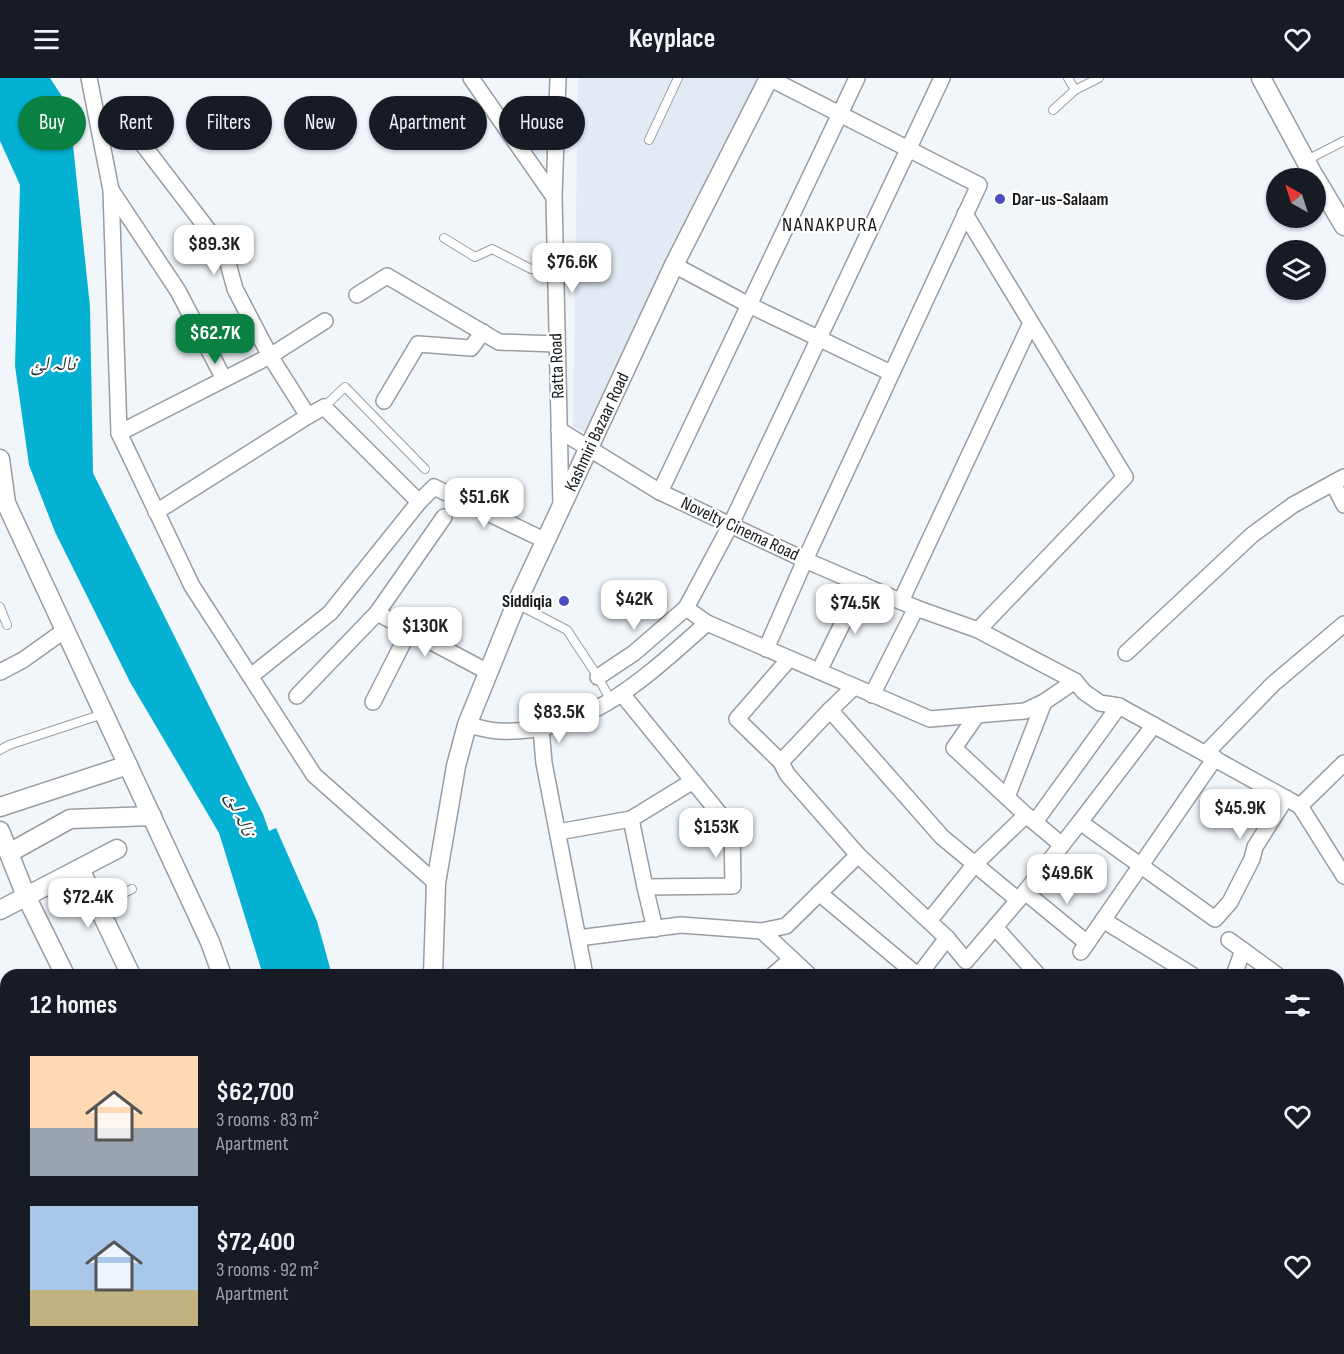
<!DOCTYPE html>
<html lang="en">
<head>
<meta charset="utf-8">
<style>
	:root { --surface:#171b24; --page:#242831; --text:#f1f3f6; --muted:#9ea1a6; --accent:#0b8043 }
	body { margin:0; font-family:"Sofia Sans Condensed","Noto Naskh Arabic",sans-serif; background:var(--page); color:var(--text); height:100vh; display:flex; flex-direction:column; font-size:22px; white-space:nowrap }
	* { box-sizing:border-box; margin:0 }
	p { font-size:20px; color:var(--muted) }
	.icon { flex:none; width:33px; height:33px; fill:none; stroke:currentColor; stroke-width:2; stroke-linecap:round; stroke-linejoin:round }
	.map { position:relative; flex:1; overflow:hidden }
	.drawer { position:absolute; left:0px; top:891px; width:1344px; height:386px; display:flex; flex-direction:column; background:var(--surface); border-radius:18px 18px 0 0; box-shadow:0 2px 4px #0004 }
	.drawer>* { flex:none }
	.guide { position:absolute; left:18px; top:18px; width:600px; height:54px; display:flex; gap:12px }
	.needle { width:39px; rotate:321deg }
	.fabs { position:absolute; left:1266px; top:90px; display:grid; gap:12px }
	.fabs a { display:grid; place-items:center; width:60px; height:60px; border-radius:50%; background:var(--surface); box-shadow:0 2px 4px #0004; font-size:30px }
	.price { position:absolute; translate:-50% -51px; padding:0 14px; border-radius:12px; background:#fff; color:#222; font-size:20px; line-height:39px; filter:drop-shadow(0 2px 3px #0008) }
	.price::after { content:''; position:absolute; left:50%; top:36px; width:18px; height:14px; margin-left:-9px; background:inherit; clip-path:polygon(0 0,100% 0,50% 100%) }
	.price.active { background:var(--accent); color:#fff }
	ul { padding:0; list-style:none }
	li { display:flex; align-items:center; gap:18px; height:150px; padding:0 30px }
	li span { display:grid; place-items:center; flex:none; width:168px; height:120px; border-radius:0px; color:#555 }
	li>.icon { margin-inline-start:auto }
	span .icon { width:72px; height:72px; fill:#fffc; stroke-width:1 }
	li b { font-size:26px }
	h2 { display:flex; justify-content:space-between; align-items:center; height:72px; padding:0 30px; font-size:26px }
	.chip { padding:0 21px; border-radius:27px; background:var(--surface); box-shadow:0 2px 4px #0004; font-size:21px; line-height:54px }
	.chip.active { background:var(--accent); color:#fff }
	header { display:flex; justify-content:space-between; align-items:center; height:78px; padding:0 30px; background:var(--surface); font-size:27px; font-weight:700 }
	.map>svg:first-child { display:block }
	.built { fill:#e1eaf5 }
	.green { fill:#c0d399 }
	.water { fill:#04b1d3 }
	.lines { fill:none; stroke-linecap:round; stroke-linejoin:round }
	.stream { stroke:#04b1d3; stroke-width:4.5 }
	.service-casing { stroke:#999da2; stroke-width:10 }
	.minor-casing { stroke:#999da2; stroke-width:18 }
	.tertiary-casing { stroke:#999da2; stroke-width:21 }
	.service { stroke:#fff; stroke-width:8 }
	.minor { stroke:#fff; stroke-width:15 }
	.tertiary { stroke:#fff; stroke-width:18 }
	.poi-dot { fill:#4d4cc2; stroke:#fff; stroke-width:2 }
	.labels { text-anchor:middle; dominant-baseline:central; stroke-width:4.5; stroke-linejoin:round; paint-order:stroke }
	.poi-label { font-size:18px; font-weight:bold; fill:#161819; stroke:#fff; text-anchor:start }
	.street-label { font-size:18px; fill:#161819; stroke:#fff }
	.neighbourhood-label { font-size:20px; letter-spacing:1.5px; fill:#161819; stroke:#fff }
	.water-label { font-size:20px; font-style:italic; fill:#1f363c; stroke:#fff }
</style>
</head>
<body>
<header><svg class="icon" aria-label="menu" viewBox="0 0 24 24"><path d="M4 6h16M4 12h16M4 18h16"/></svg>Keyplace<svg class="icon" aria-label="heart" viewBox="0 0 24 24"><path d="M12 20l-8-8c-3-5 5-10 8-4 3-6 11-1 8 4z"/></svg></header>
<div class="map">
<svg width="1344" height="1276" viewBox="0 0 1344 1276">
	<rect width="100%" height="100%" fill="#f1f6fb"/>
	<polygon class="built" points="578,0 758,0 587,355 573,349"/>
	<polygon class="green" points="427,1271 464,1271 470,1276 432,1276"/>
	<g class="water">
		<polygon points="0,0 50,0 69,29 90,229 93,395 263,736 269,753 276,750 317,843 332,897 263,897 219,755 130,604 55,454 29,387 15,288 20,107 0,63"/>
		<polygon points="467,1271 541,1271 549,1276 472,1276"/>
	</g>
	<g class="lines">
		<polyline class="stream" points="0,1176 6,1173"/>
		<defs>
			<g id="service">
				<polyline points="1068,0 1075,12"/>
				<polyline points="1053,32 1075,12 1099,0"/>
				<polyline points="649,62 678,0"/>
				<polyline points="1305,83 1344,63"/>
				<polyline points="444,160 475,179 492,171 531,191 555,191"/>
				<polyline points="324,329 345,309 425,391"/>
				<polyline points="517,526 567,552 598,599 611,623"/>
				<polyline points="0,529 7,547"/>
				<polyline points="0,672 9,667 103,636"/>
				<polyline points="99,828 132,811"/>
			</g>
			<g id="minor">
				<polyline points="89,0 111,112 119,355 192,508 314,697 436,805"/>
				<polyline points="471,0 554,119"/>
				<polyline points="558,0 554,119 561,429"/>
				<polyline points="131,51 225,174 235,211 270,278 308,338"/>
				<polyline points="111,112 178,213 224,301"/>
				<polyline points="965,136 1125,399 978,552"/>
				<polyline points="674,187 749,227 891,295"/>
				<polyline points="357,217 387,198 499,264 556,266"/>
				<polyline points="384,323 418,266 471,270 483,254"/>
				<polyline points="559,352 660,414 805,482 916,530 978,552 1075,603 1084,614 1100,625 1119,628 1300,728 1344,798"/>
				<polyline points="119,355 270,278 325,243"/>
				<polyline points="1333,405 1344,427"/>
				<polyline points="660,414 857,0"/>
				<polyline points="419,424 434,409 546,463"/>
				<polyline points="156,434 308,338 324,329 419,424 330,535 251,598"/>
				<polyline points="901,523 1031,245"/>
				<polyline points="377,535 488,594"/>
				<polyline points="707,545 686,530 731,446 942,0"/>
				<polyline points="766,571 805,482 979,107 769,0"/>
				<polyline points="1126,575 1252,457 1293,427 1344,399"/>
				<polyline points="819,593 862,506"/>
				<polyline points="0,594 23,582 65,552"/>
				<polyline points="598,599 634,575 686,530"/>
				<polyline points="854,609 830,632 942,759 1018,822"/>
				<polyline points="622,616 732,751 733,808 645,809 631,741 693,703"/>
				<polyline points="872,617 916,530"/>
				<polyline points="297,618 377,535 444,439"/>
				<polyline points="373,624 409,553"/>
				<polyline points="830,632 781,684 787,696 858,777 947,860"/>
				<polyline points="977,637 954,670 1026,737"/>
				<path d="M467 647C478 649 489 653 499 653 588 657 646 599 707 545L930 641 1025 633 1044 624 1075 603"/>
				<polyline points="541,651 544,685 585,897"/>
				<polyline points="1206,675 1273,606 1344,546"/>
				<polyline points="781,684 737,641 789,581"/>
				<polyline points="1007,719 1044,624"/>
				<polyline points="1300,728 1344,685"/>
				<polyline points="1035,744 1119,628"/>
				<polyline points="1080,744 1154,647"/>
				<polyline points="558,754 631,741"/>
				<polyline points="645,809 655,851"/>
				<polyline points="1025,814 1087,865"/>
				<polyline points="819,815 917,897"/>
				<polyline points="1103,842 1192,897"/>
				<polyline points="929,843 975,786 1026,737 1062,767"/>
				<polyline points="995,849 1038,897"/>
				<polyline points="578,860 681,847 762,853"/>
				<polyline points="1229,862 1277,897"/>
				<polyline points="1081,874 1215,680"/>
				<polyline points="773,897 792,881"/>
				<polyline points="809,897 762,853 786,848 858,777"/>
				<polyline points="919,897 947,860 966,883 1025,814 1080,744 1215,841 1230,824 1252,781 1255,769 1286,720"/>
				<polyline points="1234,897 1243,872"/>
				<polyline points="1338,936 1344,934"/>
				<polyline points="1338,1037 1344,1044"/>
				<polyline points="1338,1108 1344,1115"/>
				<polyline points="1338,1142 1344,1137"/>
				<polyline points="1338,1228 1344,1238"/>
				<polyline points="106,1270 112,1276"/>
				<polyline points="304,1270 304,1276"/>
				<polyline points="1098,1270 1104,1276"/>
				<polyline points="1289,1270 1292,1276"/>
				<polyline points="173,1276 179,1270"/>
				<polyline points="218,1276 221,1270"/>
				<polyline points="349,1276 350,1274"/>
				<polyline points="659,1276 665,1270"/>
				<polyline points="735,1276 741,1270"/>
				<polyline points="850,1276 856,1270"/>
				<polyline points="965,1276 971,1270"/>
				<polyline points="1062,1276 1067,1270"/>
				<polyline points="1164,1276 1168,1270"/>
				<polyline points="1246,1276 1252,1270"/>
			</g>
			<g id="tertiary">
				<polyline points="1261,0 1315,100"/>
				<polyline points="1316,101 1344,148"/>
				<polyline points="0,381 6,425 210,864 222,897"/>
				<polyline points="0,729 128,687"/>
				<polyline points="0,753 26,818 65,897"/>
				<polyline points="9,775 70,741 152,738"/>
				<polyline points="80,791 130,895"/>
				<polyline points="0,832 117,771"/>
				<polyline points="433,897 436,805 456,688 467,647 516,526 674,187 769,0"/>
				<polyline points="0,928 6,940"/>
				<polyline points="0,1004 6,1001"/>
				<polyline points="0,1098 5,1108"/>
				<polyline points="422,1270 426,1276"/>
				<polyline points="619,1270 626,1276"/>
				<polyline points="32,1276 37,1270"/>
			</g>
		</defs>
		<use href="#service" class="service-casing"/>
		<use href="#minor" class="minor-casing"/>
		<use href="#tertiary" class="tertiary-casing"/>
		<use href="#service" class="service"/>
		<use href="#minor" class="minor"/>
		<use href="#tertiary" class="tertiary"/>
	</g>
	<g class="poi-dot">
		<circle cx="1000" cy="121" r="6"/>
		<circle cx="564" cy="523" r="6"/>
	</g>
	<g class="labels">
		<g class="poi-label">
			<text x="1012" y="121">Dar-us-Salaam</text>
			<text x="552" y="523" text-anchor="end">Siddiqia</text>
		</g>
		<g class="street-label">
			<text transform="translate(557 288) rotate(-92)">Ratta Road</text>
			<text transform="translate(597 354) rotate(-65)">Kashmiri Bazaar Road</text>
			<text transform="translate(740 451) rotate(25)">Novelty Cinema Road</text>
		</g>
		<g class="neighbourhood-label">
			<text x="830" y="147">NANAKPURA</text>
		</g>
		<g class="water-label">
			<text x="53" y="286">نالہ لئ</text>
			<text transform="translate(240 736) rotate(67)">نالہ لئ</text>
		</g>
	</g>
</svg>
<div class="fabs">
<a><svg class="needle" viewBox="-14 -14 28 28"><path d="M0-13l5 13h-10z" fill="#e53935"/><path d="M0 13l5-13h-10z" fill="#9ea1a6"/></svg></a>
<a><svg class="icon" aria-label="layers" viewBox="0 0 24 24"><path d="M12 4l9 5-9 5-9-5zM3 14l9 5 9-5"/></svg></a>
</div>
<b class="price" style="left:214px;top:198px">$89.3K</b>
<b class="price" style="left:572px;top:216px">$76.6K</b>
<b class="price active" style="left:215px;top:287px">$62.7K</b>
<b class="price" style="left:484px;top:451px">$51.6K</b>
<b class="price" style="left:634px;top:553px">$42K</b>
<b class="price" style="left:855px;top:557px">$74.5K</b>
<b class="price" style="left:425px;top:580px">$130K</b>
<b class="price" style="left:559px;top:666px">$83.5K</b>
<b class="price" style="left:1240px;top:762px">$45.9K</b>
<b class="price" style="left:716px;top:781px">$153K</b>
<b class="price" style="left:1067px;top:827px">$49.6K</b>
<b class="price" style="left:88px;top:851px">$72.4K</b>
<div class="guide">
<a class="chip active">Buy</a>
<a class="chip">Rent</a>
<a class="chip">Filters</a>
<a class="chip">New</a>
<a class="chip">Apartment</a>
<a class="chip">House</a>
</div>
<section class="drawer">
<h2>12 homes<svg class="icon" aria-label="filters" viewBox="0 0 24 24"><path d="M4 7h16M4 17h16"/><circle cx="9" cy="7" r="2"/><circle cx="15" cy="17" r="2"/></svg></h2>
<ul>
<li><span style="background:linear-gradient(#ffd9b3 60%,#9aa5b1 0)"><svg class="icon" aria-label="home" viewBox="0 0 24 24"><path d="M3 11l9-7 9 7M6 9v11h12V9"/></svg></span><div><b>$62,700</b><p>3 rooms · 83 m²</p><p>Apartment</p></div><svg class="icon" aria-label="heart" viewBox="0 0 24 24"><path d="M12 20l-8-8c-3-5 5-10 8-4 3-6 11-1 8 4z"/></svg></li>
<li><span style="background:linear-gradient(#a9c7e8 70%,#c2b280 0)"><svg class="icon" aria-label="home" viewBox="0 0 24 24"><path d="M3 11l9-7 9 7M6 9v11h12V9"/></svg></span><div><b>$72,400</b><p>3 rooms · 92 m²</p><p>Apartment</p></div><svg class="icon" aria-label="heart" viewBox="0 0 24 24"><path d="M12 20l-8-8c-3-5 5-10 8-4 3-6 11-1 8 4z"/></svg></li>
</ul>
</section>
</div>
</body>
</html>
